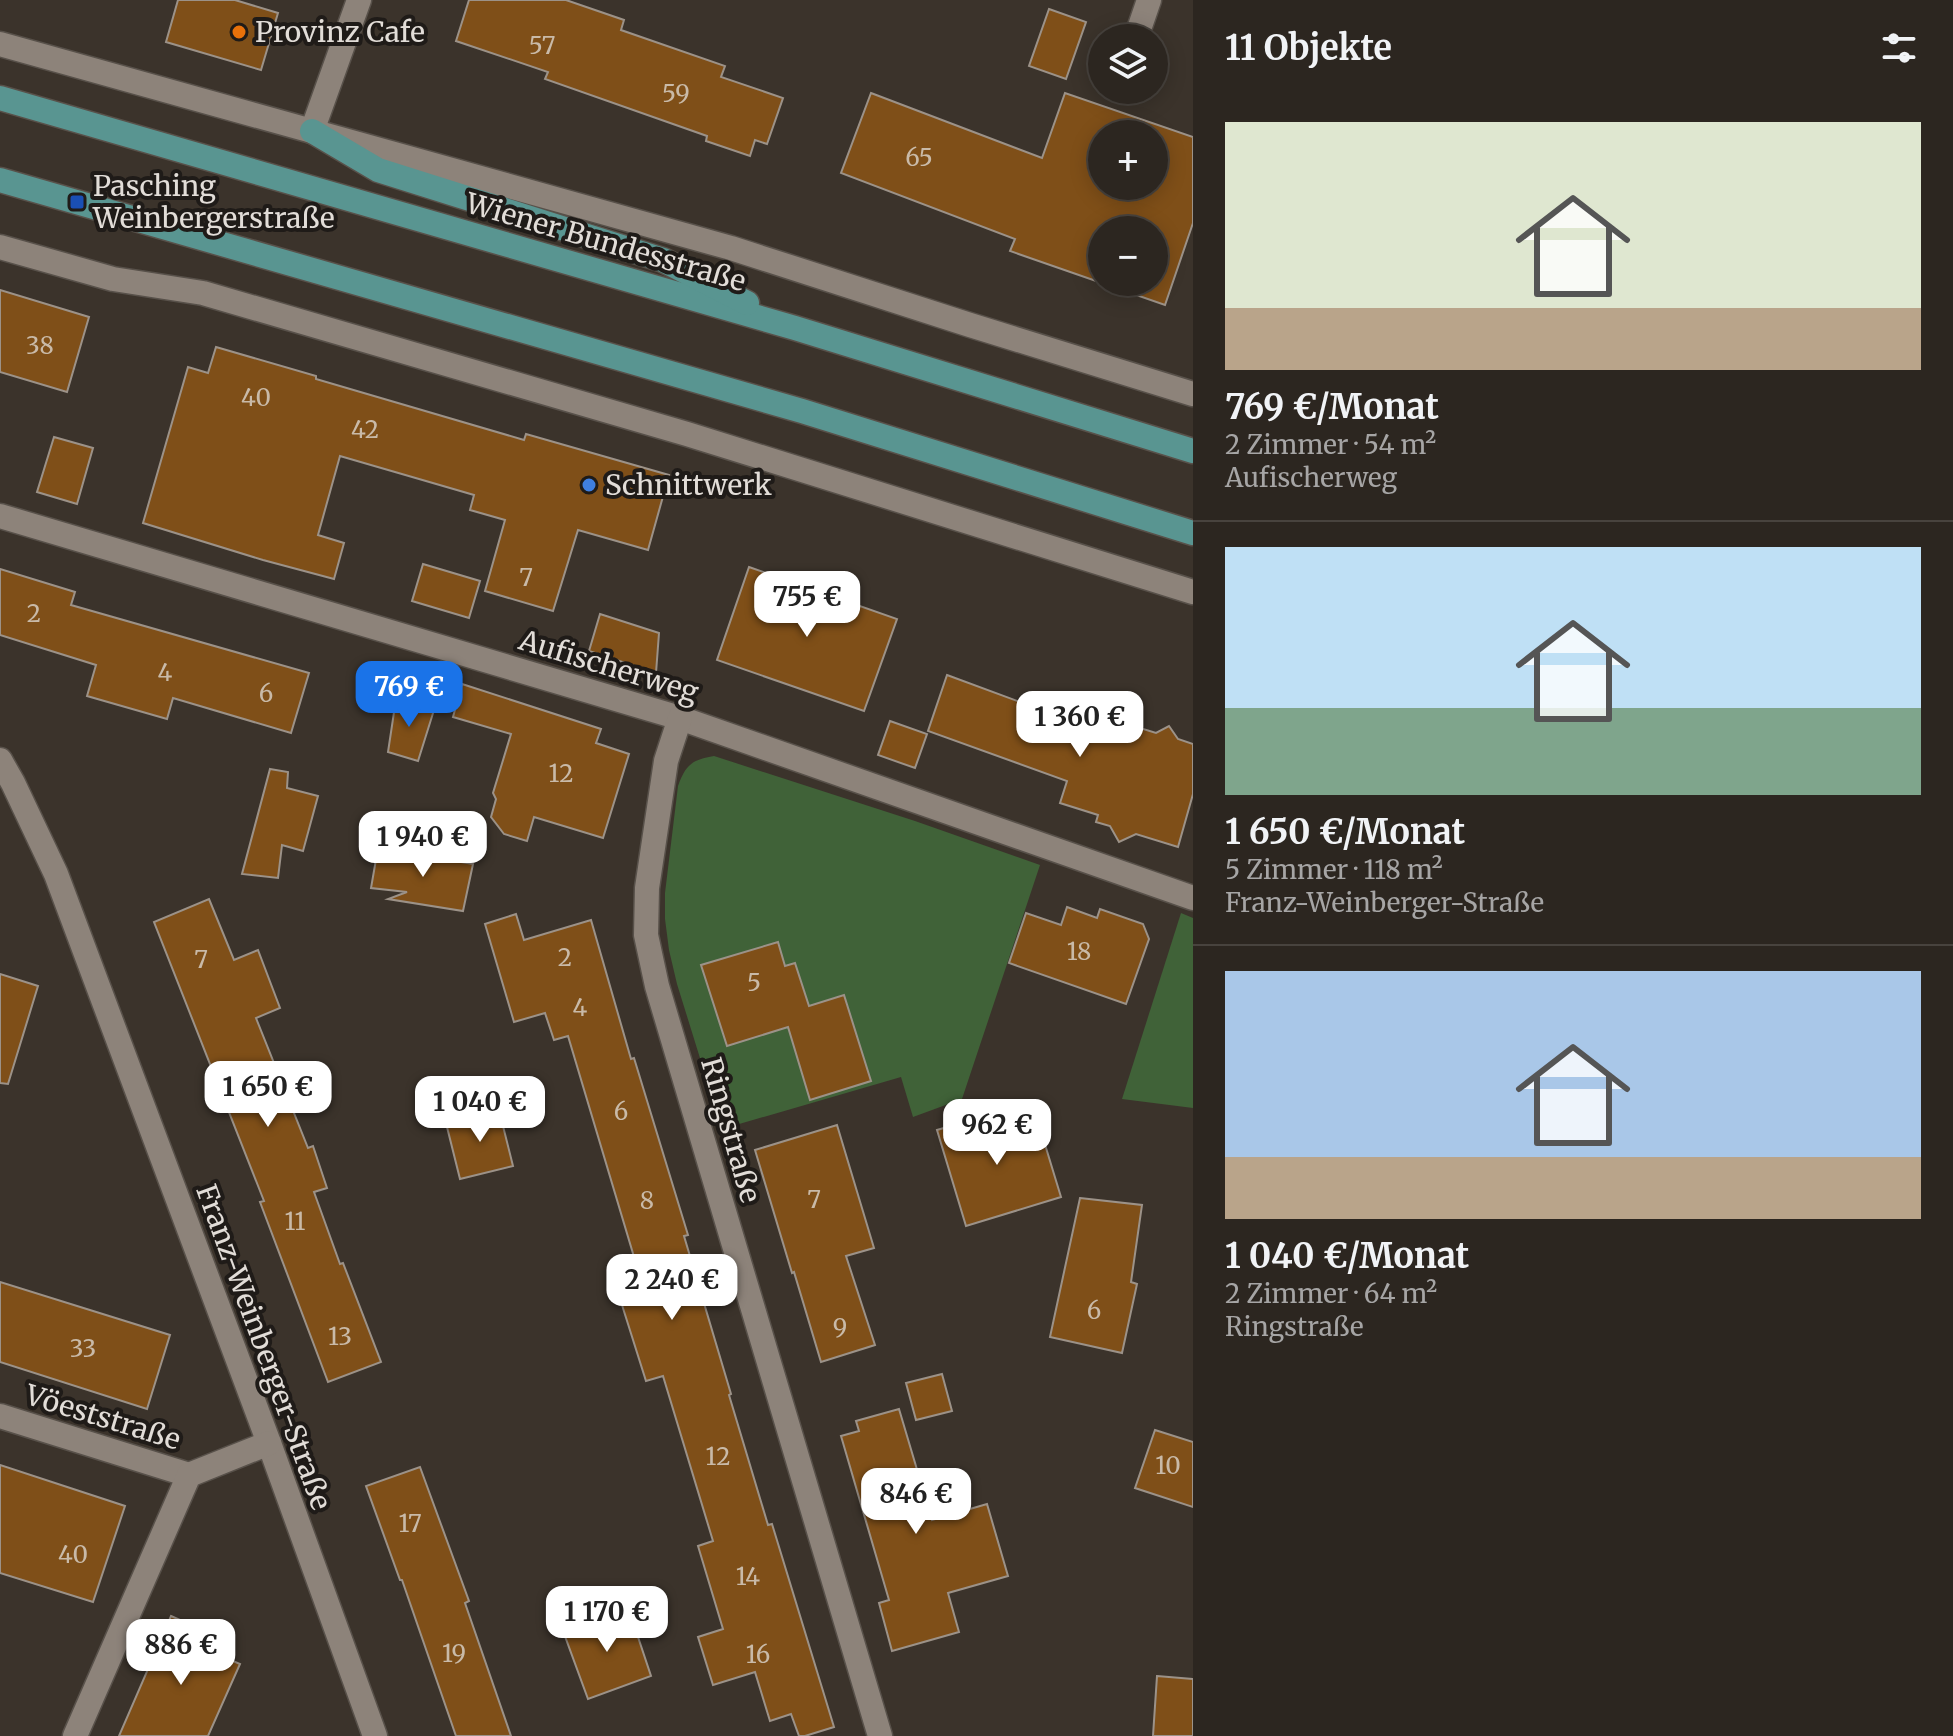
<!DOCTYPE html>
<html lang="de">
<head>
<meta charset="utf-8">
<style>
	:root { --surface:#2c2620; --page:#342e29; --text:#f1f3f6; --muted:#a6a5a5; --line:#48433e; --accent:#1a73e8 }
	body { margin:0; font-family:Merriweather,serif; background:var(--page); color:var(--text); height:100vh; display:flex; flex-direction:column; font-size:30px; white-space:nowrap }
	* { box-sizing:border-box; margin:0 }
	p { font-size:26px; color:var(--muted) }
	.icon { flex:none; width:44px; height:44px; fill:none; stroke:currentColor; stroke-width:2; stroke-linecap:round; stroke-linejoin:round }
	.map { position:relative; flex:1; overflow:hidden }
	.details { display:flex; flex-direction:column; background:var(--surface); width:760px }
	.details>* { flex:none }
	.buttons { position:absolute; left:1088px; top:24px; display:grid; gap:16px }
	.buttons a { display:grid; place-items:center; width:80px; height:80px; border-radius:50%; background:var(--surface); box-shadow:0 4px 20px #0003,0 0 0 2px var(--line); font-size:40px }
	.price { position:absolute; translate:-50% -68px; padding:0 18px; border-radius:16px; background:#fff; color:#222; font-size:26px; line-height:52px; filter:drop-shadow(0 2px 4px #0008) }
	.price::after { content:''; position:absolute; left:50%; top:48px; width:24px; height:18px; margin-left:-12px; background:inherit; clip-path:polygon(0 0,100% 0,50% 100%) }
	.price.on { background:var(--accent); color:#fff }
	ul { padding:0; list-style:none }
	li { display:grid; align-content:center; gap:16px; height:424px; padding:0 32px }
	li+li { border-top:2px solid var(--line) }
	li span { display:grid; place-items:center; height:248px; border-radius:0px; color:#555 }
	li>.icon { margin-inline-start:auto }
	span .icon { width:144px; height:144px; fill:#fffc; stroke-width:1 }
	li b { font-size:34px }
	h2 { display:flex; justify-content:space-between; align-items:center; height:96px; padding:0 32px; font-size:34px }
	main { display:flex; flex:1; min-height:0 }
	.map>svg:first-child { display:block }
	.green { fill:#406238 }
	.building { fill:#7f4f18; stroke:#9c9288; stroke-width:2; fill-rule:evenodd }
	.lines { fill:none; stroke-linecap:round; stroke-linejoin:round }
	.minor-casing { stroke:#58514a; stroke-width:27 }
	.major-casing { stroke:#58514a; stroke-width:27 }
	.minor { stroke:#8d837a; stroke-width:24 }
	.major { stroke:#599591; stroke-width:24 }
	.food-dot { fill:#e8710a; stroke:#1f1b18; stroke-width:3 }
	.transit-dot { fill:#1a4fb4; stroke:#1f1b18; stroke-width:3 }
	.shop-dot { fill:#3f7fe0; stroke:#1f1b18; stroke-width:3 }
	.labels { text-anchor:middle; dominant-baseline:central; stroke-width:8; stroke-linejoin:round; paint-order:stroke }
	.number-label { font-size:24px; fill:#c9baa8 }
	.poi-label { font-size:28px; fill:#e2ddd8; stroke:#1f1b18; text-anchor:start }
	.street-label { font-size:28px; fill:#e2ddd8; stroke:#1f1b18 }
</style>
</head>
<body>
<main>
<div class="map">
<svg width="1193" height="1736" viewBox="0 0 1193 1736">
	<rect width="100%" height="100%" fill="#3b332b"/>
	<g class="green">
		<path d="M714 756 915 821 1040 865 962 1099 913 1117 901 1077 722 1129 677 984 669 950 665 919V893L678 786C686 764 692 760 714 756Z"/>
		<polygon points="1181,913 1193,918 1193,1108 1122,1099"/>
	</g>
	<g class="building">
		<polygon points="178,0 235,0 278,13 261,70 166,42"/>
		<polygon points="469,0 566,0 624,20 621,30 725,66 721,77 783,98 767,144 755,140 750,156 706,141 707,136 545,79 548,72 456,41"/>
		<polygon points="1049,9 1086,22 1066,79 1029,66"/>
		<path d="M871 93 1042 158 1065 93 1193 137V223L1165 305 1010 251 1015 239 841 173ZM1102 134H1154V186H1102ZM1102 230H1154V282H1102Z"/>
		<polygon points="0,290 89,317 67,392 0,372"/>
		<polygon points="216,347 316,376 316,379 524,440 526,434 669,475 648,550 578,530 553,611 485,591 505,520 470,510 474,495 340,456 318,535 344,543 334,579 263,560 143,523 188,367 208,373"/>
		<polygon points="54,437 93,448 77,504 37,492"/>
		<polygon points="423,564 480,581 469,618 412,601"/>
		<polygon points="749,567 897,619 864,711 717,660"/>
		<polygon points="0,569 75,592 71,605 309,673 291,733 173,698 167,719 87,696 96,665 0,635"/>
		<polygon points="600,614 659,633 656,673 589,651"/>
		<polygon points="947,675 1112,736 1113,729 1124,732 1127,724 1156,733 1169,726 1178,739 1193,744 1193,794 1178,847 1136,834 1119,842 1110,826 1096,822 1098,815 1060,803 1067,781 928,731"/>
		<polygon points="462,684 601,729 596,743 629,754 603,838 534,817 527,841 504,834 491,817 496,799 493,793 511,734 453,717"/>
		<polygon points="396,699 434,710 418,761 388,752"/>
		<polygon points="890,721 927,734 915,768 878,755"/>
		<polygon points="270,769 288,772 287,788 318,796 303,851 282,845 278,878 242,874"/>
		<polygon points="378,848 473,864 463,911 388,899 407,892 371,888"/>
		<polygon points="209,899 234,960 258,950 280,1008 256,1018 308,1148 313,1146 327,1188 314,1192 340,1264 343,1263 381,1362 328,1382 260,1202 264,1201 154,922"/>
		<polygon points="1067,907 1097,918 1100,909 1143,924 1149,939 1126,1004 1009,963 1026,913 1061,925"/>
		<polygon points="516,914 524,940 591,920 631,1059 634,1058 688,1235 684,1236 731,1394 729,1395 768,1525 772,1524 834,1727 805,1736 799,1736 791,1714 770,1721 755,1672 713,1685 698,1637 723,1629 698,1546 713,1541 663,1376 646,1381 622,1305 646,1297 568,1036 554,1040 545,1013 514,1022 485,924"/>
		<polygon points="778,942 785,966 795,963 809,1006 844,995 871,1081 810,1100 788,1027 727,1046 701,965"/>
		<polygon points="0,974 38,986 8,1084 0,1083"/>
		<polygon points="1009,1109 1013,1119 1038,1133 1043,1138 1061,1197 966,1226 937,1130"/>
		<polygon points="499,1110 513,1166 460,1179 446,1123"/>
		<polygon points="837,1125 874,1248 846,1256 875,1345 821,1362 794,1272 792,1273 755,1150"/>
		<polygon points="1080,1198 1142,1205 1131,1282 1137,1284 1122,1353 1050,1337"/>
		<polygon points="0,1282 170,1335 147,1409 0,1362"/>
		<polygon points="942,1374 952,1411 916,1420 906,1383"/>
		<polygon points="899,1409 932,1520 987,1504 1008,1576 948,1593 959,1632 892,1651 879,1603 889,1600 841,1436 859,1431 856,1421"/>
		<polygon points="1155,1430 1193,1442 1193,1507 1135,1488"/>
		<polygon points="0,1465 125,1506 93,1602 0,1573"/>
		<polygon points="420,1467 469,1601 465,1603 511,1736 456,1736 402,1580 400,1580 366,1486"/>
		<polygon points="630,1613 651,1676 588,1699 562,1628 593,1617 595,1624"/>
		<polygon points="171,1616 207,1632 201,1647 240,1664 208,1736 119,1736"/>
		<polygon points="1157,1676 1193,1679 1193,1736 1153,1736"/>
	</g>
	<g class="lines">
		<defs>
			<g id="minor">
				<polyline points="1136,38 1149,0"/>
				<polyline points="0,44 731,248 970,325 1193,394"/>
				<polyline points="312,131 359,0"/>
				<polyline points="0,247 113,279 203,293 687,434 1193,592"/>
				<polyline points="0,516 680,718 1193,898"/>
				<polyline points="680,718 666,761 647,888 646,935 657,986 880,1736"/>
				<polyline points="0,760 13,783 56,874 269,1443 375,1736"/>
				<polyline points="0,1416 189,1475"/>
				<polyline points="75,1736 189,1475 269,1443"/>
			</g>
			<g id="major">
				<polyline points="0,98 795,328 1193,451"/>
				<polyline points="312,131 378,170 663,260 747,303"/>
				<polyline points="0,180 802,411 1193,533"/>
			</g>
		</defs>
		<use href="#minor" class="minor-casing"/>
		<use href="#major" class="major-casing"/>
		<use href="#minor" class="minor"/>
		<use href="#major" class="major"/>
	</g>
	<circle class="food-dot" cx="239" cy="32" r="8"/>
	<rect class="transit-dot" x="69" y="194" width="16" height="16" rx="4"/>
	<circle class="shop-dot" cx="589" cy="485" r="8"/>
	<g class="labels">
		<g class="number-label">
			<text x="542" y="45">57</text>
			<text x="676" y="93">59</text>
			<text x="919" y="157">65</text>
			<text x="40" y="345">38</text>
			<text x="256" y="397">40</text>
			<text x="365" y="429">42</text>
			<text x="526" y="577">7</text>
			<text x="34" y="613">2</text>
			<text x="165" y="672">4</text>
			<text x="266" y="693">6</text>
			<text x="561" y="773">12</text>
			<text x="1079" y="951">18</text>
			<text x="565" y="957">2</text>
			<text x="201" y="959">7</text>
			<text x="754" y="982">5</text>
			<text x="580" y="1007">4</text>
			<text x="621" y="1111">6</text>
			<text x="814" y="1199">7</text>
			<text x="647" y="1200">8</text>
			<text x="295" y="1221">11</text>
			<text x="1094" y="1310">6</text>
			<text x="840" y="1327">9</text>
			<text x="340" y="1336">13</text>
			<text x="83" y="1348">33</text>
			<text x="718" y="1456">12</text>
			<text x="1168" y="1465">10</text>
			<text x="410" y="1523">17</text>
			<text x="73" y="1554">40</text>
			<text x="748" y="1576">14</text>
			<text x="454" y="1653">19</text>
			<text x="758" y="1654">16</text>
		</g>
		<g class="poi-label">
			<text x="255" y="32">Provinz Cafe</text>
			<text x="93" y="186">Pasching<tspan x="93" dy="32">Weinbergerstraße</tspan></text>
			<text x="605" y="485">Schnittwerk</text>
		</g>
		<g class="street-label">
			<text transform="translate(606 242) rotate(16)">Wiener Bundesstraße</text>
			<text transform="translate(609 666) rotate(17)">Aufischerweg</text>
			<text transform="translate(731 1130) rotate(74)">Ringstraße</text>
			<text transform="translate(264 1347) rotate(70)">Franz-Weinberger-Straße</text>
			<text transform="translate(103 1417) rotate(17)">Vöeststraße</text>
		</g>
	</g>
</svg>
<div class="buttons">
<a><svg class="icon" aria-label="layers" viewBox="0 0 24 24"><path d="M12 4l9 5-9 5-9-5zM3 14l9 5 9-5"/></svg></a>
<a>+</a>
<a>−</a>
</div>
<b class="price" style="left:807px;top:639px">755 €</b>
<b class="price on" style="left:409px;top:729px">769 €</b>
<b class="price" style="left:1080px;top:759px">1 360 €</b>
<b class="price" style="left:423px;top:879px">1 940 €</b>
<b class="price" style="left:268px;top:1129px">1 650 €</b>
<b class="price" style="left:480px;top:1144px">1 040 €</b>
<b class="price" style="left:997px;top:1167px">962 €</b>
<b class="price" style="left:672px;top:1322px">2 240 €</b>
<b class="price" style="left:916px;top:1536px">846 €</b>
<b class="price" style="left:607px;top:1654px">1 170 €</b>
<b class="price" style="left:181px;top:1687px">886 €</b>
</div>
<section class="details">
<h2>11 Objekte<svg class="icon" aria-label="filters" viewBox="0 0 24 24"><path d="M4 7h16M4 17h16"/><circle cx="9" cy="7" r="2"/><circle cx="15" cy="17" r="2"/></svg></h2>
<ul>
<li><span style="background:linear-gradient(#dfe7d0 75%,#b9a48a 0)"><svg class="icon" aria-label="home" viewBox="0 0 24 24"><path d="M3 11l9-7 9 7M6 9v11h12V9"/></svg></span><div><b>769 €/Monat</b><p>2 Zimmer · 54 m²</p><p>Aufischerweg</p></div></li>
<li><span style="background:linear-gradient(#bfe0f5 65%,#7fa58c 0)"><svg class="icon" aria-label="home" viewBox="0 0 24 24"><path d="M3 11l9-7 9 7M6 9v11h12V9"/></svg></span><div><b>1 650 €/Monat</b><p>5 Zimmer · 118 m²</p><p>Franz-Weinberger-Straße</p></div></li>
<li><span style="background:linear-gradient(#a9c7e8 75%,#b9a48a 0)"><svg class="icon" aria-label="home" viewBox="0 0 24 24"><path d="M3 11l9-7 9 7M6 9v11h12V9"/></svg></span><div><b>1 040 €/Monat</b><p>2 Zimmer · 64 m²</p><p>Ringstraße</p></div></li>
</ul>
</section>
</main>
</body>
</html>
